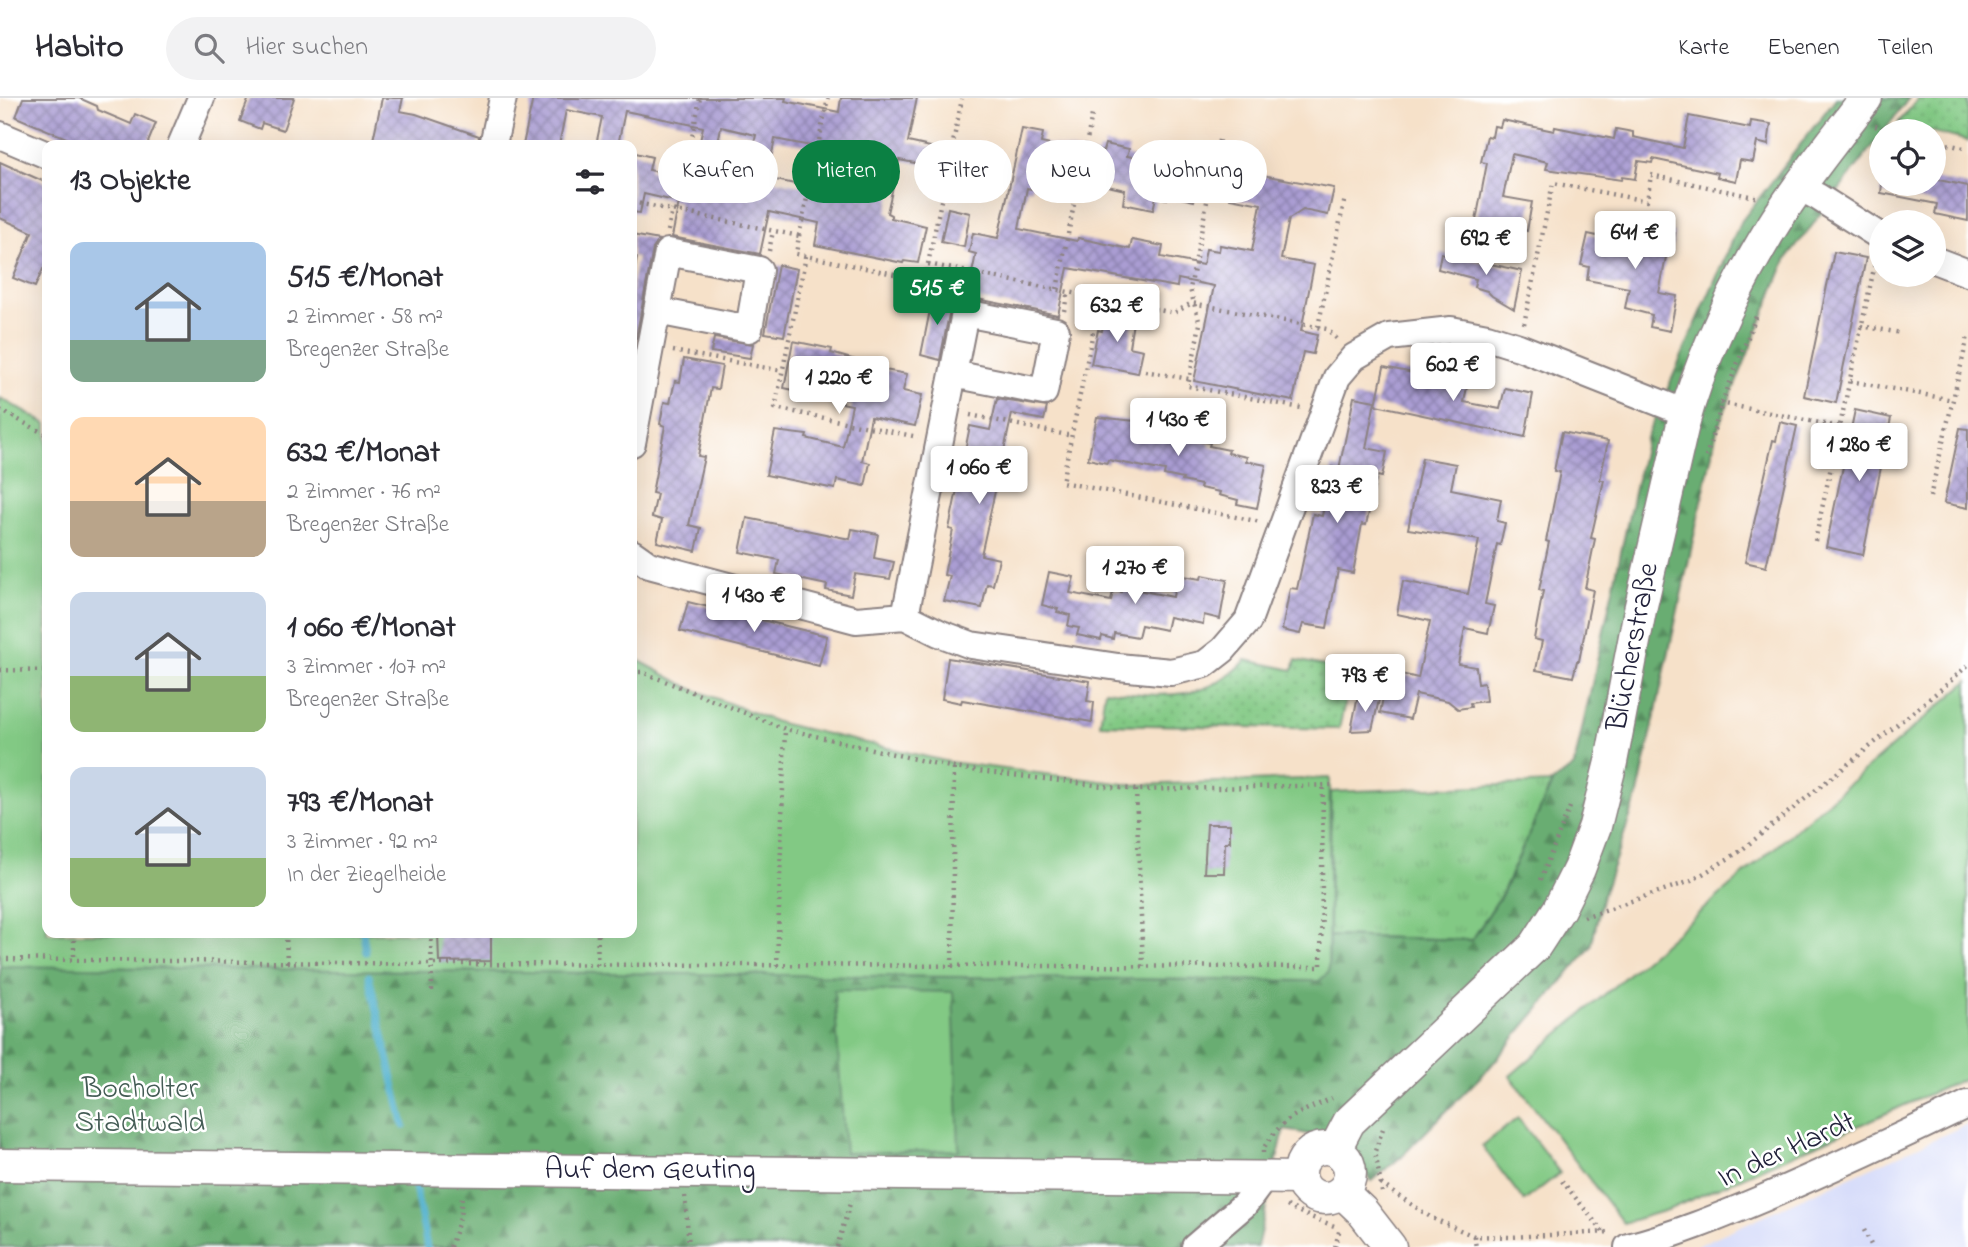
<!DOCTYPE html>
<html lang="de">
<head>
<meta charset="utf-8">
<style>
	:root { --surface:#fff; --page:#f2f2f3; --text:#2b2b33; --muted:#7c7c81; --line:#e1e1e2; --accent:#0b8043 }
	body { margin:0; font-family:"Indie Flower",sans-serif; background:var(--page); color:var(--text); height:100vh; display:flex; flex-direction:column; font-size:26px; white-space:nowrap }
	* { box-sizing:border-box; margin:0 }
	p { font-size:23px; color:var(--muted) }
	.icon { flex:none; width:38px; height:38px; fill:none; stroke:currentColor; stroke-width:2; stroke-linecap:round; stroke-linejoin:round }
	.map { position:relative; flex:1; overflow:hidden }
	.sheet { position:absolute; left:42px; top:42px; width:595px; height:798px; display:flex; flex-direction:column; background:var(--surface); border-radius:14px; box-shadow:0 7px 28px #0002 }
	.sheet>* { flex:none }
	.hud { position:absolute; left:658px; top:42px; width:665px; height:63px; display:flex; gap:14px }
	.tools { position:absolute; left:1869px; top:21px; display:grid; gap:14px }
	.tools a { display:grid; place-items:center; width:77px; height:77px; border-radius:50%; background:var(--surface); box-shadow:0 7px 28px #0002; font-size:35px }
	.price { position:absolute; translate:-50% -60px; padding:0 16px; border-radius:7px; background:#fff; color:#222; font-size:23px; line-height:46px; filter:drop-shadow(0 2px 4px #0008) }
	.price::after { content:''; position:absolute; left:50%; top:42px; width:21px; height:16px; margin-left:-10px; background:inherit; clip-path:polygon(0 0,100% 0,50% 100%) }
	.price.selected { background:var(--accent); color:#fff }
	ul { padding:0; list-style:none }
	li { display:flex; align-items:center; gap:21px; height:175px; padding:0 28px }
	li span { display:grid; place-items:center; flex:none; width:196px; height:140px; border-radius:14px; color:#555 }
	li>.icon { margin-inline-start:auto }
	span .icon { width:84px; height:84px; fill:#fffc; stroke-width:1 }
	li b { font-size:30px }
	h2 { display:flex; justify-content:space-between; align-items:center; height:84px; padding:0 28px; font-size:30px }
	.pill { padding:0 24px; border-radius:32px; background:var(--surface); box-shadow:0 7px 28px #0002; font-size:24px; line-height:63px }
	.pill.selected { background:var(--accent); color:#fff }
	header { display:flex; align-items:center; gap:42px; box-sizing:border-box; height:98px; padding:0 35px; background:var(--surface); border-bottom:2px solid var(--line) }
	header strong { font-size:33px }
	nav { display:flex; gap:38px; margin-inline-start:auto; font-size:24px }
	.search { width:490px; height:63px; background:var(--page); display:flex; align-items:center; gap:18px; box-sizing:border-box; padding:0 24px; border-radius:38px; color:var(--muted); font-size:26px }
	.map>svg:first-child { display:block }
	.built { fill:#d3d9f9 }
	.grass { fill:url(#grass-tufts); stroke:#527660; stroke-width:2 }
	.forest { fill:url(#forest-firs); stroke:#466856; stroke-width:2 }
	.park { fill:url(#park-dots); stroke:#527660; stroke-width:2 }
	.garden { fill:#82c984; stroke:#527660; stroke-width:2 }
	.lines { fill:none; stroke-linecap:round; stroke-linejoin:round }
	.stream { stroke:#4caecb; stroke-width:7 }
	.building { fill:url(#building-cross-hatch); fill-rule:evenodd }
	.minor-casing { stroke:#8c8282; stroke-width:30 }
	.tertiary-casing { stroke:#8c8282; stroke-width:35 }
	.path { stroke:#8c8282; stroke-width:4.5; stroke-dasharray:2 5; stroke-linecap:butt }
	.minor { stroke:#fff; stroke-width:26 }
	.tertiary { stroke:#fff; stroke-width:32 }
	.labels { text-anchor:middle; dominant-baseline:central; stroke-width:5; stroke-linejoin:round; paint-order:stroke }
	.street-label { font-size:30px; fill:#22223b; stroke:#fff }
	.park-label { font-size:30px; fill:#445c55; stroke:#fff }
</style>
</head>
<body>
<header>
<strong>Habito</strong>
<div class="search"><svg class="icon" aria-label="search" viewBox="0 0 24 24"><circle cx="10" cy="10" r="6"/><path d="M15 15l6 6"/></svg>Hier suchen</div>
<nav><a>Karte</a><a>Ebenen</a><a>Teilen</a></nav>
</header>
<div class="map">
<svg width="1968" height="1149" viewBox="0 0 1968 1149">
	<defs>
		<pattern id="grass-tufts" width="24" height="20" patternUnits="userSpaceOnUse" patternTransform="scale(1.75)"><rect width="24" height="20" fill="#82c984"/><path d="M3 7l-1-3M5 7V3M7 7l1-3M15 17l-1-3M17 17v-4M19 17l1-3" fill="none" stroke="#70ac73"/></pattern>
		<pattern id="forest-firs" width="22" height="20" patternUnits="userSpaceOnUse" patternTransform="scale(1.75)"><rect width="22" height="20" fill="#69ad72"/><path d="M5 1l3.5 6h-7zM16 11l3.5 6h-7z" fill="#568c5f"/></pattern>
		<pattern id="park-dots" width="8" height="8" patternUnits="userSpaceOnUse" patternTransform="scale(1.75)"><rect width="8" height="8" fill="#82c984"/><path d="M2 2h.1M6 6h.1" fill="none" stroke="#70ac73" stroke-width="1.8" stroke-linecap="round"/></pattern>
		<pattern id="building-cross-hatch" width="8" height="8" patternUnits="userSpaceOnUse" patternTransform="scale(1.75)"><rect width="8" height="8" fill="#aa9dd3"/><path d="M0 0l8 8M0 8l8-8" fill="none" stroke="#8a80ac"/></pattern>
	</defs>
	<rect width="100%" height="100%" fill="#fff"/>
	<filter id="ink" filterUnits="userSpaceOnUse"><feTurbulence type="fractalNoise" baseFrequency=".0143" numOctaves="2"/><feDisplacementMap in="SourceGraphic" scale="14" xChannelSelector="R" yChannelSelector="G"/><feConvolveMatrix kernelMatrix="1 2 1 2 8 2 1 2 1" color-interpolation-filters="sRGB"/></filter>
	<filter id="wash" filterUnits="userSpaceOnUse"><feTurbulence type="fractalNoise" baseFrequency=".00686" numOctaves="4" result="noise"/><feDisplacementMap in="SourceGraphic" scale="28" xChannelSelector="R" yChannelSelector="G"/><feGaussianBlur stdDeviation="1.57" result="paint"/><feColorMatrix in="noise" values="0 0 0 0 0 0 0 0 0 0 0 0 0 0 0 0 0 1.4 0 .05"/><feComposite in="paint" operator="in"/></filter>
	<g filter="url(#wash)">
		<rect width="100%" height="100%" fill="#f6e1c9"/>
		<polygon class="built" points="1968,1026 1968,1149 1694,1149"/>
		<polygon class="grass" points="1552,685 1502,796 1472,842 1329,838 1331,694"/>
		<path class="forest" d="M1836 0H1909L1884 33H1881V37L1786 162 1717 332 1638 696 1603 797 1591 849 1489 970 1402 1058 1372 1083C1344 1047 1330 1038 1284 1032L1257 1149H0V868L1310 883 1328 875 1329 838 1472 842 1502 796 1552 685 1574 668 1646 340 1740 125Z"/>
		<g class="park">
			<polygon points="1919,0 1968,0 1968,43 1898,25"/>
			<path d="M1246 562 1293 572 1296 562 1334 570 1331 583 1349 586 1339 631 1100 626 1105 592C1158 598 1206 606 1246 562Z"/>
		</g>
		<g class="garden">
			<polygon points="0,300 47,326 47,835 632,835 632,559 690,590 779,625 949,664 1133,687 1330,680 1328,875 1319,883 1310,883 0,868"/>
			<polygon points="1968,583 1968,979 1670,1111 1623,1125 1510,978"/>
			<polygon points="834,892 953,894 959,1052 845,1055"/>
			<polygon points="1518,1020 1560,1075 1524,1103 1482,1048"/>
		</g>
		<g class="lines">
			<g class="stream">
				<polyline points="363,835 366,854"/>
				<polyline points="369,878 404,1028"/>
				<polyline points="415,1088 427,1149"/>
			</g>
		</g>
		<g id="blocks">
			<g class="building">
				<polygon points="23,0 79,0 97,8 98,12 131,26 135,16 156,25 147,47 83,47 16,19"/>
				<polygon points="249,0 294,0 283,32 262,25 260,31 240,23"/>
				<polygon points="382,0 403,0 400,13 416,16 479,38 478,47 398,47 373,42"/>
				<path d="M533 0H786L785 3 839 14 841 0H917L908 44 935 50 931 68 899 62 887 115 891 117V120L926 128 918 165 904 163 903 165 815 147 819 125 769 114 760 156 672 139 679 104 644 96 640 115 632 114V54L652 59 649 72 692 81 703 29 625 13 618 47H596L602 19 566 12 559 47H523ZM721 29 756 37 747 78 713 71ZM775 41 831 52 822 92 767 80Z"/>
				<polygon points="1689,18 1750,30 1751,23 1771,26 1768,47 1757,44 1753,64 1740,62 1736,83 1717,79 1718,75 1653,61 1652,65 1638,63 1635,81 1622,79 1621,82 1546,71 1548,64 1512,56 1503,99 1532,104 1527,133 1496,127 1495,132 1475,128 1487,65 1481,64 1487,38 1492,39 1494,28 1500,29 1502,22 1554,33 1555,29 1614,41 1616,31 1633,34 1633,39 1683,50"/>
				<polygon points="1022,31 1043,35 1041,45 1098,57 1099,52 1103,53 1105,46 1129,51 1127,58 1187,69 1185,81 1198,84 1194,103 1168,97 1167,101 1156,99 1153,112 1123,106 1125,92 1035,71 1031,91 1027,90 1019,131 1077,143 1078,140 1130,151 1132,142 1163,148 1161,159 1203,167 1206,151 1219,153 1220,147 1252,153 1261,106 1230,100 1235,72 1334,90 1328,117 1303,112 1289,121 1281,161 1314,167 1301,233 1317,237 1313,256 1303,254 1293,303 1194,283 1214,188 1178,181 1177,189 1068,170 1058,217 967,199 976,156 969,154 973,135 998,140"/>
				<polygon points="0,64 47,85 47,169 43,171 35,189 13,180 32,134 0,120"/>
				<polygon points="1934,81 1968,88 1968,123 1935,116 1937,106 1881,95 1882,86 1934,86"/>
				<polygon points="948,110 970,115 964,149 941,144"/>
				<polygon points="1641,129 1675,135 1671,155 1667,154 1659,195 1677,198 1670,233 1650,229 1652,217 1625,210 1629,190 1587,182 1589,169 1581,167 1588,136 1638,147"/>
				<polygon points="632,137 659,142 653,151 636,240 632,240 632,186 637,160 632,159"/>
				<polygon points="1834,154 1866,160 1836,305 1804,298"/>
				<polygon points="1441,155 1522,173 1514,211 1492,198 1487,193 1474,189 1476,181 1438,171"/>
				<polygon points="778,167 797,171 784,238 765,235"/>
				<polygon points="933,197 952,201 940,262 921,257"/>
				<polygon points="1106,212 1134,218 1129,249 1143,252 1138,275 1091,266 1098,232 1102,233"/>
				<polygon points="714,240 753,246 750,260 711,254"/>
				<polygon points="793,243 832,251 831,255 869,266 868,269 907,276 903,293 922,297 915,328 871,319 862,363 870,365 865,388 837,382 835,391 766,377 775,333 807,337 806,340 843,349 852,307 841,305 841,302 784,290"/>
				<polygon points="684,261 722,268 718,291 711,290 698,358 704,359 689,427 701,430 696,453 657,444 662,422 652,419 657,396 652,395 665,328 660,326 664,304 670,305 675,283 680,284"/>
				<polygon points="1384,269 1413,275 1412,278 1467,289 1464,304 1500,311 1505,290 1533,296 1525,339 1376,307"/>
				<polygon points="1354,299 1375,303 1366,350 1387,354 1382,379 1377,378 1366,427 1362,426 1353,475 1338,472 1327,530 1303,526 1300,536 1282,532 1290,490 1297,491 1313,416 1322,418 1332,369 1339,371"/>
				<polygon points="997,301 1047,309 1044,322 1012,316 981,457 999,461 993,487 987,486 982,510 944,503 950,478 944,477 953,432 949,431 970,328 990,332"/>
				<polygon points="1855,312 1891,320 1863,457 1826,449"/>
				<polygon points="1097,319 1135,323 1136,319 1155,323 1154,327 1174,331 1173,335 1192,338 1191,342 1210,345 1209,348 1229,352 1228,355 1247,359 1246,363 1266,367 1257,410 1237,406 1238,402 1219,397 1220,394 1200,390 1201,387 1182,383 1183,381 1164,377 1165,373 1108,362 1107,365 1088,361"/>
				<polygon points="1780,324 1797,328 1766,469 1745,464 1773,342 1776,343"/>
				<polygon points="1960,330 1968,331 1968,410 1944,405"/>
				<polygon points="1562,334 1608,343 1600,382 1604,382 1591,440 1595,441 1585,490 1593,492 1579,563 1577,563 1573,579 1536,572 1542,543 1534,541 1543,493 1539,492 1549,444 1546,443 1560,374 1554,373"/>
				<polygon points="1422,360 1456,366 1451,391 1501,401 1497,423 1505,425 1500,447 1497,446 1485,506 1494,508 1488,535 1465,530 1458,566 1476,569 1478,586 1484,585 1486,603 1470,605 1471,609 1458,611 1448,603 1416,596 1410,621 1380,615 1388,573 1418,580 1430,523 1397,516 1403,483 1468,496 1479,442 1408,431"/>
				<polygon points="747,420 850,441 852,431 878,436 874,460 894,464 890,481 855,476 851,497 826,492 827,487 776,476 779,462 740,454"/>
				<polygon points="1049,474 1074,479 1070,495 1111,503 1113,493 1121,494 1123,489 1173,499 1177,477 1201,481 1202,477 1227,482 1220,521 1204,517 1203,526 1169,519 1166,532 1141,527 1138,539 1114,535 1113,541 1102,538 1101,542 1077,537 1079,530 1068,528 1070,517 1057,514 1058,511 1042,507"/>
				<polygon points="688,504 827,538 819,568 680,533"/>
				<polygon points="948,560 1090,583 1087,603 1094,604 1092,624 962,602 961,605 942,601"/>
				<polygon points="1358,597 1379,602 1372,632 1351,633"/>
				<polygon points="1207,726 1230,726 1230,744 1225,744 1224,775 1204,775"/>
				<polygon points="438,835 491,835 491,863 439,864"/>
			</g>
		</g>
	</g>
	<g filter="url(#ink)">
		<use href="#blocks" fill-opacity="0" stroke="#8c8282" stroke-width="2"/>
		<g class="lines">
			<defs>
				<g id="minor">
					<polyline points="0,37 47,57"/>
					<polyline points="181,47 201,0"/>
					<polyline points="493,47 503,0"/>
					<polyline points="1799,89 1818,99 1881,139"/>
					<polyline points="1934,162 1968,175"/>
					<polyline points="632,345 668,154 759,172 749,231 657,213"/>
					<polyline points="632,455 649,467 856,522 905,518 939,535 971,547 1118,569 1171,574 1205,566 1223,552 1248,523 1337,279 1354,259 1389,239 1451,232 1487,239 1519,249 1686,315"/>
					<polyline points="905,518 953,276 1044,294 1056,233 965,215 953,276"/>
					<polyline points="1195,1149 1244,1107 1265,1079"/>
					<path d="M1628 1149C1675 1137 1719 1119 1764 1100 1833 1070 1900 1039 1968 1006"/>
				</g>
				<g id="tertiary">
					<circle cx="1325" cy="1075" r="25"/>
					<path d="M1335 1051 1349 1024 1535 848 1559 811 1579 771 1595 728 1611 664 1640 512 1683 326C1700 265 1728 204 1760 149 1790 96 1830 48 1866 0"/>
					<polyline points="0,1067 1300,1080"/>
					<polyline points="1342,1094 1362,1113 1390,1149"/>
				</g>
			</defs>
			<use href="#minor" class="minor-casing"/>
			<use href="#tertiary" class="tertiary-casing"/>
			<g class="path">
				<polyline points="1875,28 1895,33"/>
				<polyline points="1219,42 1190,191 1200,226 1188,288 1301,310"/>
				<polyline points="1934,43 1968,51"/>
				<polyline points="632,104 799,138 796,156 924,182 928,166 1174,215 1192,205 1327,231 1338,242"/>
				<polyline points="677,113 700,0"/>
				<polyline points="668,133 672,112"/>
				<polyline points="799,138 828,0"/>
				<polyline points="769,153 773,133"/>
				<polyline points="806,158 775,310 918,339"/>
				<polyline points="928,166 962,1"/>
				<polyline points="1057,191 1092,17"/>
				<polyline points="964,193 968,173"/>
				<polyline points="1100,200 1062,384 1261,424"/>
				<polyline points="1064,213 1068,193"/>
				<polyline points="1524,226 1553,85 1647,103 1651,77 1759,100"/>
				<polyline points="1861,228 1901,235"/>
				<polyline points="1318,229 1345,100"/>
				<polyline points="673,253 783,273"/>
				<polyline points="1145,273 1189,281"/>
				<polyline points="1850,283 1953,302"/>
				<polyline points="1720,305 1840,329"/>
				<polyline points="0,312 47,337"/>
				<polyline points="970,317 1072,338"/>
				<polyline points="1706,359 1722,305 1757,216"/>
				<polyline points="1930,399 1968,238"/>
				<polyline points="1815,443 1876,161"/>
				<polyline points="0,572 47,573"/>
				<polyline points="632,574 642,574 785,631 954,670 1136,692 1332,687"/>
				<polyline points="1136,692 1143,869"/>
				<polyline points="1540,782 1570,709"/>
				<polyline points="1584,819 1691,783 1739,754 1945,588 1968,567"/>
				<polyline points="74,835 74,863"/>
				<polyline points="286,835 287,865"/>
				<polyline points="431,835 432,894"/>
				<polyline points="0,861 431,866 1321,869 1323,687"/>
				<polyline points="597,867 598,835"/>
				<polyline points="777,868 785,631"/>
				<polyline points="952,869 954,670"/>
				<path d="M1263 1055V1051C1285 1016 1297 1017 1332 1000"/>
				<polyline points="1562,1083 1604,1135"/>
				<polyline points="1381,1086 1432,1120 1474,1138 1509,1139 1610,1134"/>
				<polyline points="1382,1094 1375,1053 1384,1028"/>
				<polyline points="685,1098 689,1149"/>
				<polyline points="1287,1108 1308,1118 1337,1129"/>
				<polyline points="1864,1132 1872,1149"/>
				<polyline points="1474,1138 1476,1149"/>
				<polyline points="450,1149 460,1120 462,1096"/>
				<polyline points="837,1149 851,1102"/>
				<polyline points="1335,1149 1340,1130"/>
			</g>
			<use href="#minor" class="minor"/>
			<use href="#tertiary" class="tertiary"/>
		</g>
	</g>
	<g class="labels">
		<g class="street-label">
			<text transform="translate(1634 549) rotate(-79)">Blücherstraße</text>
			<text transform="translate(1787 1053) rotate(-24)">In der Hardt</text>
			<text x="650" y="1073">Auf dem Geuting</text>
		</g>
		<g class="park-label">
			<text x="140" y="992">Bocholter<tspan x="140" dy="34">Stadtwald</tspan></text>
		</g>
	</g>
</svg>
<div class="tools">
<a><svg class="icon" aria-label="locate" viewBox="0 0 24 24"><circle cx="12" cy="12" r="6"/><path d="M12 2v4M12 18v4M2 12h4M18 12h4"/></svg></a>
<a><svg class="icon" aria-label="layers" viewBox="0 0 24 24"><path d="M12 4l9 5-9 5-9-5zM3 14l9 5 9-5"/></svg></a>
</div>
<b class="price" style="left:1635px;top:173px">641 €</b>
<b class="price" style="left:1486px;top:179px">692 €</b>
<b class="price selected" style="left:937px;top:229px">515 €</b>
<b class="price" style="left:1117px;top:246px">632 €</b>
<b class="price" style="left:1453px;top:305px">602 €</b>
<b class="price" style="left:839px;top:318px">1 220 €</b>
<b class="price" style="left:1178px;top:360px">1 430 €</b>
<b class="price" style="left:1859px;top:385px">1 280 €</b>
<b class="price" style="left:979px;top:408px">1 060 €</b>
<b class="price" style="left:1337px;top:427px">823 €</b>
<b class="price" style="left:1135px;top:508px">1 270 €</b>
<b class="price" style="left:754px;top:536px">1 430 €</b>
<b class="price" style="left:1365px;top:616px">793 €</b>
<div class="hud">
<a class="pill">Kaufen</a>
<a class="pill selected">Mieten</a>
<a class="pill">Filter</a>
<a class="pill">Neu</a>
<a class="pill">Wohnung</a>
</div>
<section class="sheet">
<h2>13 Objekte<svg class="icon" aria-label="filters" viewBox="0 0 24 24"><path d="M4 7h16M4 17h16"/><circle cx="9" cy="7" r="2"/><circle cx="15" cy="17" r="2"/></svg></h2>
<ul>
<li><span style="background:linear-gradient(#a9c7e8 70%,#7fa58c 0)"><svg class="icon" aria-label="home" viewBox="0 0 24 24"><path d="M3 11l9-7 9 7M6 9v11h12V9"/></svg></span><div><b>515 €/Monat</b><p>2 Zimmer · 58 m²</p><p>Bregenzer Straße</p></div></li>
<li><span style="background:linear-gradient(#ffd9b3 60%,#b9a48a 0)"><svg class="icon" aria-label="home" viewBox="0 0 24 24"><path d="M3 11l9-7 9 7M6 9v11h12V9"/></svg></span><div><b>632 €/Monat</b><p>2 Zimmer · 76 m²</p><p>Bregenzer Straße</p></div></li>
<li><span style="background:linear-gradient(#c9d6e8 60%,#8fb573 0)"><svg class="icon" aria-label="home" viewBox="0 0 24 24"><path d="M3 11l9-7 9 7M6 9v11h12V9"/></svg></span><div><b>1 060 €/Monat</b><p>3 Zimmer · 107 m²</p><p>Bregenzer Straße</p></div></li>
<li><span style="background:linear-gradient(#c9d6e8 65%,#8fb573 0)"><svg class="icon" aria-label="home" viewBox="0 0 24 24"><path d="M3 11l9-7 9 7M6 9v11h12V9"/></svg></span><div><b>793 €/Monat</b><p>3 Zimmer · 92 m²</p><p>In der Ziegelheide</p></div></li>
</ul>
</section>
</div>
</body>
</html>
